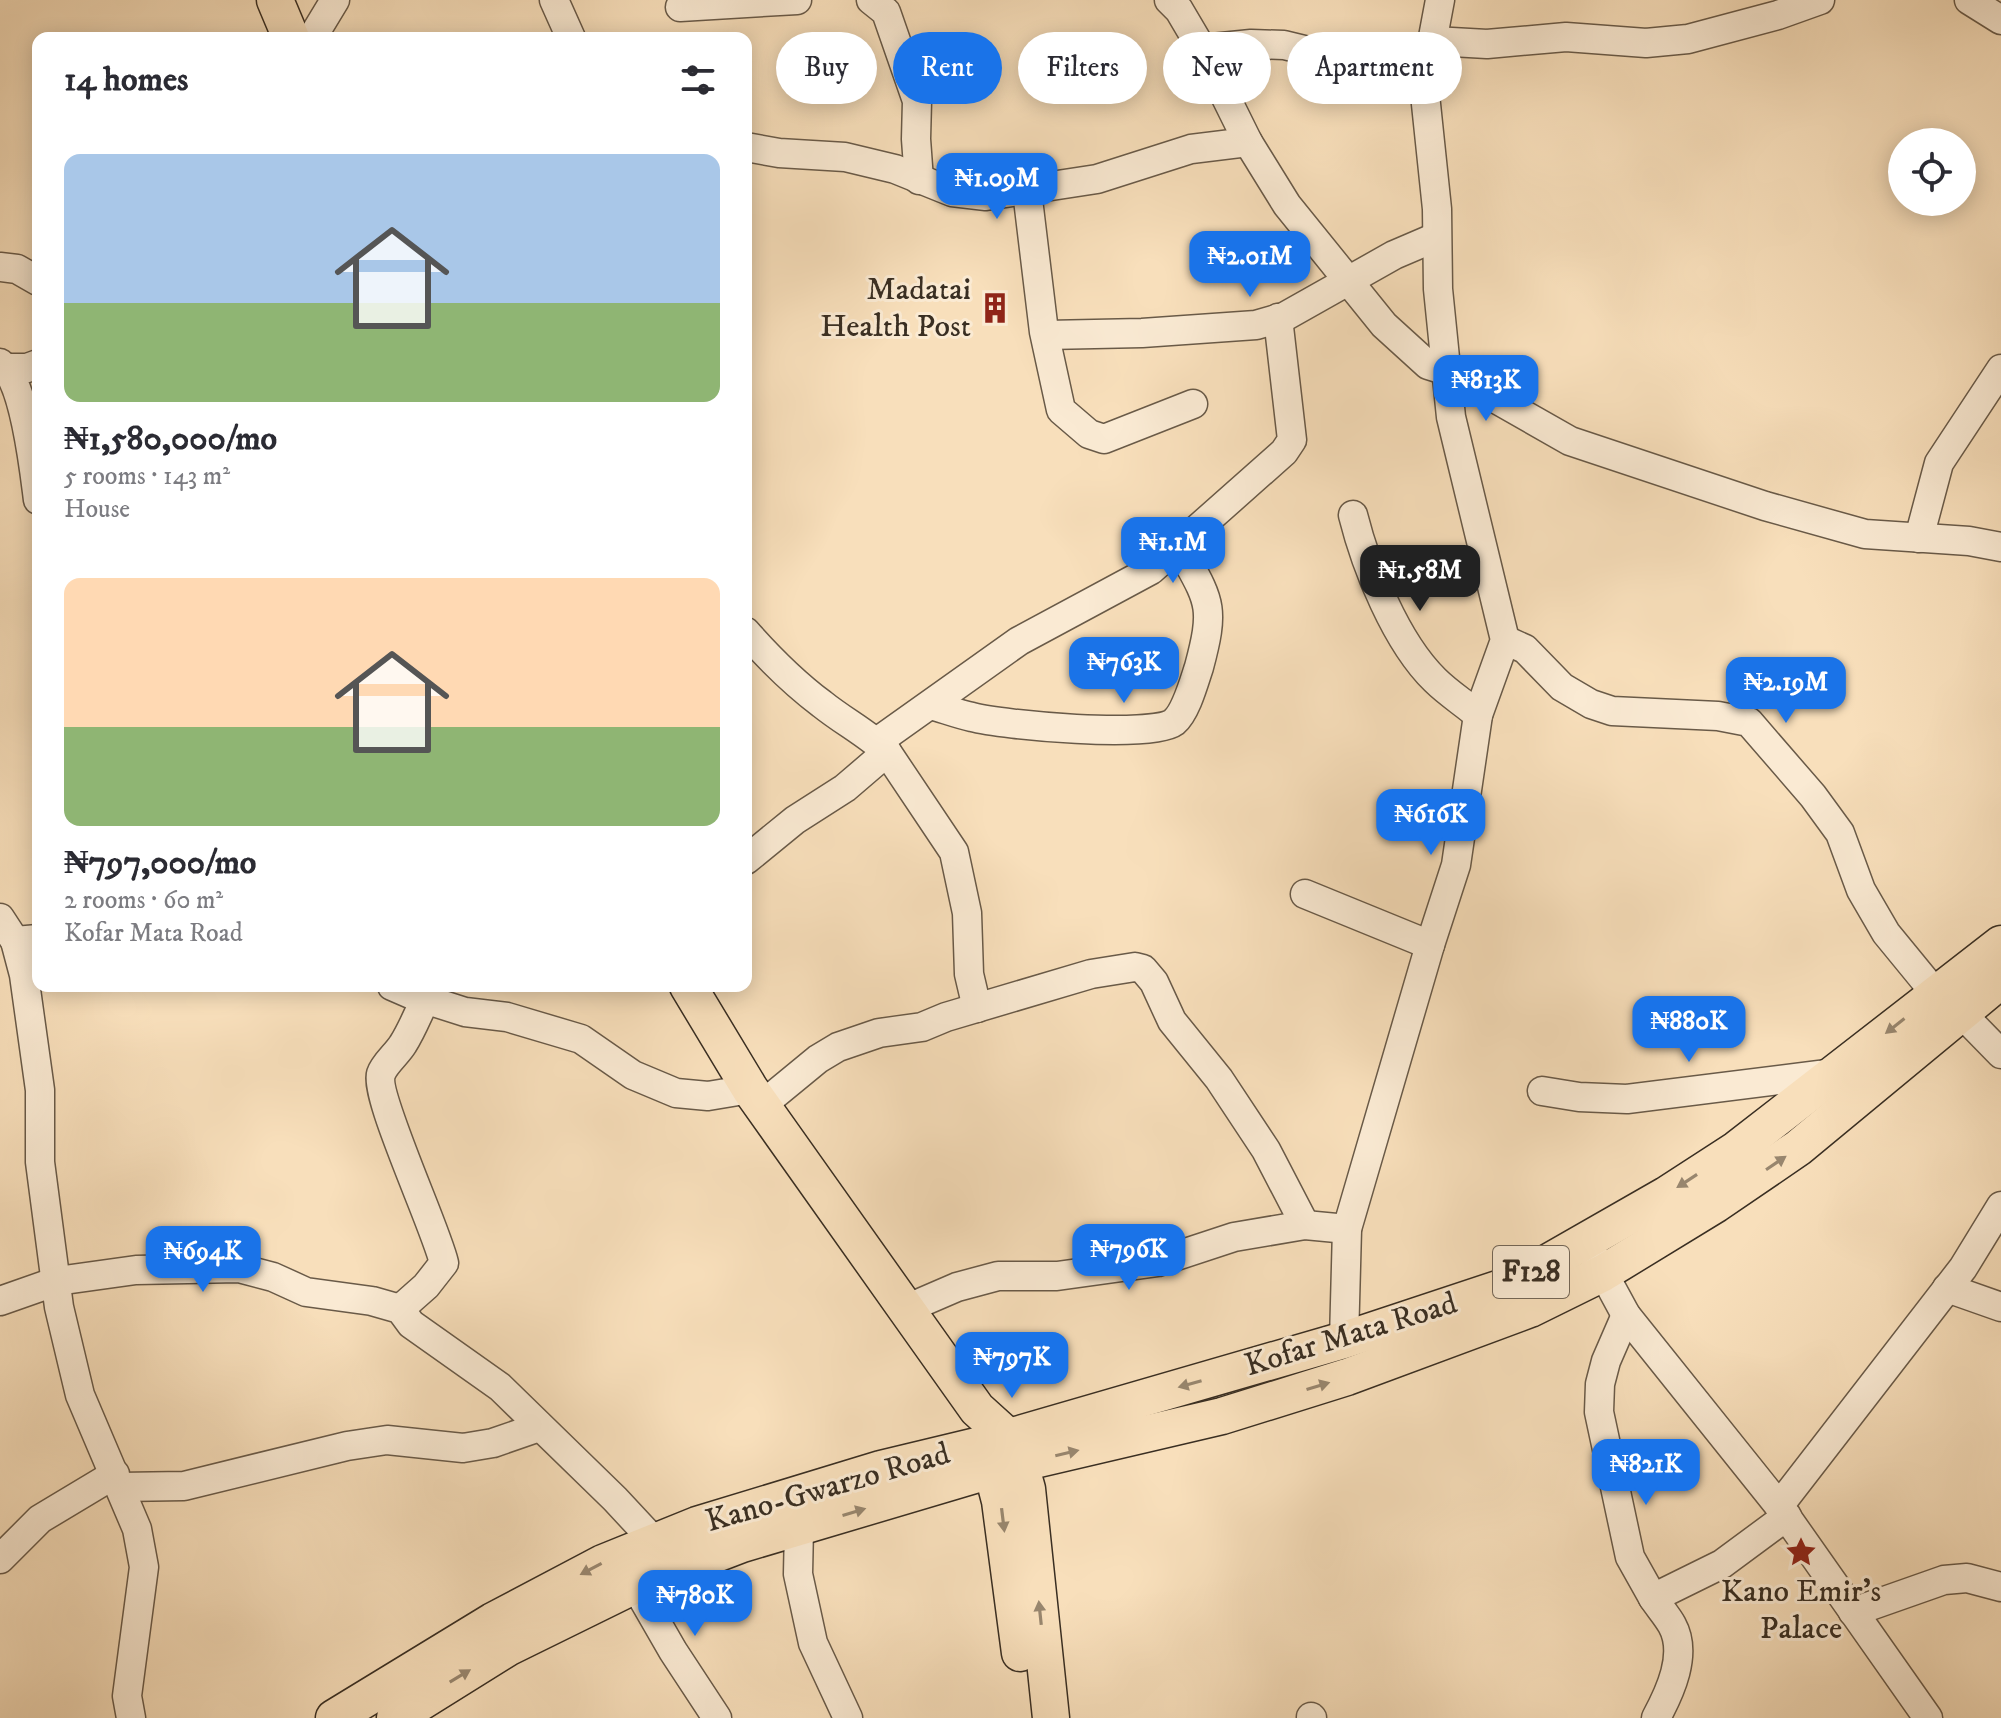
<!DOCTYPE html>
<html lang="en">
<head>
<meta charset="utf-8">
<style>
	:root { --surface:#fff; --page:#f7f7f7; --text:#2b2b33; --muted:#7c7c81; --accent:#1a73e8 }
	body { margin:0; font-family:"IM FELL DW Pica",serif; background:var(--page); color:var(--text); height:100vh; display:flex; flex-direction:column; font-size:30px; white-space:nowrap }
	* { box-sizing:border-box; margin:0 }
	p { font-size:26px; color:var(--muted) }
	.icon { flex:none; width:44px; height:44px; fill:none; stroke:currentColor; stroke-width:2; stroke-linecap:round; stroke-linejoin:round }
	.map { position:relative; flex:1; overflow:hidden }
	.side { position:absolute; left:32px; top:32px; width:720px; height:960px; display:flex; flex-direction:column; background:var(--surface); border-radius:16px; box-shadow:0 4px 20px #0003 }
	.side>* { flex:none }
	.guide { position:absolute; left:776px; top:32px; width:760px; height:72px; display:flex; gap:16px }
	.tools { position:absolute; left:1888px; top:128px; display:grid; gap:16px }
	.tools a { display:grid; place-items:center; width:88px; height:88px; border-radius:50%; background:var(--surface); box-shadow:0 4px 20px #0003; font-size:40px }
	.price { position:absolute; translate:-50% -68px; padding:0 18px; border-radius:16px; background:var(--accent); color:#fff; font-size:26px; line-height:52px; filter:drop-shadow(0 2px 4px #0008) }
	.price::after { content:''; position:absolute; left:50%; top:48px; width:24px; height:18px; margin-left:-12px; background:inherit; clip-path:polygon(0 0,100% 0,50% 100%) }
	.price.active { background:#222; color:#fff }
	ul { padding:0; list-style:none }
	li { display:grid; align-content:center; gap:16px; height:424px; padding:0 32px }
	li span { display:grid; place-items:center; height:248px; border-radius:16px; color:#555 }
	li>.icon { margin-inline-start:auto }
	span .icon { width:144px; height:144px; fill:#fffc; stroke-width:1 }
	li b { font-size:34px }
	h2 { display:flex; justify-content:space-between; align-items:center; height:96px; padding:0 32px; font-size:34px }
	.tag { padding:0 28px; border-radius:36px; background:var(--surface); box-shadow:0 4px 20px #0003; font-size:28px; line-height:72px }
	.tag.active { background:var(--accent); color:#fff }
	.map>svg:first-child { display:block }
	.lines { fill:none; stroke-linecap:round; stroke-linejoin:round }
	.minor-casing { stroke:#695a48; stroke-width:31 }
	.major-casing { stroke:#392e22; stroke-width:39 }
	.minor { stroke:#faead3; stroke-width:28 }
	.major { stroke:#f8dfbb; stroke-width:36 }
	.oneway { fill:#98866e }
	.labels { text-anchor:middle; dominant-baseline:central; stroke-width:6; stroke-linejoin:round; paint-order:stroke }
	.shield { fill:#faead3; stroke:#736657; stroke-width:2 }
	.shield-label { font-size:30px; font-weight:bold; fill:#392e22 }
	.poi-label { font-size:32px; fill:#392e22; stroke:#faead3; text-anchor:end }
	.street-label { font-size:32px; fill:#392e22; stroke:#faead3 }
</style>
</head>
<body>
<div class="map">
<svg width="2001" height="1718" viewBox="0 0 2001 1718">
	<rect width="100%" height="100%" fill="#f8dfbb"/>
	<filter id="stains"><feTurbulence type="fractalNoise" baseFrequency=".0025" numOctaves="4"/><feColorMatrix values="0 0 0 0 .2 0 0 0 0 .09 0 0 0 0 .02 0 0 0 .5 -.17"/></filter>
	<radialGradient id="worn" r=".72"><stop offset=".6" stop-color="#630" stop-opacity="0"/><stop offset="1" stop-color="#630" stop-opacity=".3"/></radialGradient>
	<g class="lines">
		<defs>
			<g id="minor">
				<polyline points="554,0 571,38"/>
				<polyline points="871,0 886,12 917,101 916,139 919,180"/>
				<polyline points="1169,0 1179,10 1202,49 1248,142 1287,205 1384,325 1428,365 1447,371 1570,441 1765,506 1865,534 1969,541 2001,547"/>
				<polyline points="1969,0 2001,20"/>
				<polyline points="680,7 797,0"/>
				<polyline points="312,38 335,0"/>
				<polyline points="1434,41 1487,44 1566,37 1646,43 1688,39 1778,15 1820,0"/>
				<polyline points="1202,49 1251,44 1284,45 1317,53 1343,65 1426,69"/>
				<polyline points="746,147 779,153 845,157 895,169 952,192 986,196 1097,179 1191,149 1248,142"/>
				<polyline points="1027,191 1044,332 1061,410 1089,434 1104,439 1193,404"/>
				<polyline points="0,267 17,269 38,281"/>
				<polyline points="1047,335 1142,333 1256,325 1284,317 1394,255 1436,237"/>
				<path d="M0 363C25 381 34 469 38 500"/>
				<polyline points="6,368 27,368 38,364"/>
				<path d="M1353 515C1366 567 1396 642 1435 680 1448 693 1464 703 1478 715"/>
				<polyline points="1919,538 1939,463 2001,369"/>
				<path d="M746 632C769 658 794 683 822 704 843 721 868 734 887 752L954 852 967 913 969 974 977 1008"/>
				<polyline points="1505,640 1525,649 1562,687 1591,704 1612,711 1718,716 1749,722 1813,796 1840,833 1861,890 1886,933 1936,994"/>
				<path d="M931 705C945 709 958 714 972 717 1002 725 1152 739 1174 722 1186 712 1194 682 1199 667 1216 604 1209 601 1179 546"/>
				<polyline points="877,742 1019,641 1151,570 1284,452 1292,440 1278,318"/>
				<polyline points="746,860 795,820 845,788 887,752"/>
				<polyline points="1305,894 1430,945"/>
				<polyline points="0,918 15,941 38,939"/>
				<polyline points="15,941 24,975 40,1090 40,1162 59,1307 80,1395 137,1529 144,1567 127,1696 131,1718"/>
				<polyline points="392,986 415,996 465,1012 507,1017 581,1039 633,1075 676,1093 708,1096 750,1089"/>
				<polyline points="1960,1012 2001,1054"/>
				<polyline points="1542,1091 1579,1097 1627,1099 1835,1073"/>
				<polyline points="762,1105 818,1059 838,1047 879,1033 922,1027 946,1017 1091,974 1135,967 1143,969 1154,982 1172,1021 1219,1079 1266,1150 1305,1225"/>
				<polyline points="1594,1256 1626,1315 1779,1506 1928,1718"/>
				<polyline points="1947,1288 2001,1307"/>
				<polyline points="0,1301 57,1281 136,1270 239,1268 273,1277 306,1292 372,1301 400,1309 411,1324 500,1387 615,1499 655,1542"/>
				<path d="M400 1309 426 1286 444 1263C436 1228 374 1096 381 1074 384 1064 397 1054 403 1044 412 1030 418 1014 425 1000"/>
				<polyline points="906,1309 957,1287 998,1276 1057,1276 1158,1262 1234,1237 1305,1225 1347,1229"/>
				<polyline points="1626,1315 1606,1361 1600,1384 1599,1412 1630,1557 1653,1598 1722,1564 1787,1516"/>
				<polyline points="1344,1340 1347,1229 1430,945 1456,865 1478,715 1505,640 1451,417 1438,289 1437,209 1424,85 1440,0"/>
				<polyline points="120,1487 184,1486 347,1446 387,1440 463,1448 493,1443 539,1427"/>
				<polyline points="1779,1506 1963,1268 2001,1206"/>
				<polyline points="799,1527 798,1574 813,1643 848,1718"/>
				<polyline points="0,1559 40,1519 115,1474"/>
				<polyline points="635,1585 673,1651 717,1718"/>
				<path d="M1653 1598C1659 1607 1667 1616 1672 1625 1688 1654 1670 1692 1656 1718"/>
				<polyline points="1853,1612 1944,1580 1967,1578 2001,1587"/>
				<polyline points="1311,1717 1312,1718"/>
			</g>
			<g id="major">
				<polyline points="275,0 291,38"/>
				<polyline points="688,986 750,1089 906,1309 977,1409 1007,1436 1020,1464 1027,1489 1051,1718"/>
				<polyline points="986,1447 1000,1501 1020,1653"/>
				<polyline points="334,1718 493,1621 603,1563 697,1525 881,1469 985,1444 1344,1340 1507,1286 1666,1195 1737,1149 2001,944"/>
				<polyline points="395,1718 509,1647 635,1585 742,1544 991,1470 1222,1416 1347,1377 1530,1309 1603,1273 1716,1204 1798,1148 2001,980"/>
			</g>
		</defs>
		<use href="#minor" class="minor-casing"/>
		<use href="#major" class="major-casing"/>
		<use href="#minor" class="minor"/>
		<use href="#major" class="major"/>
	</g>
	<defs><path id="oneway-solid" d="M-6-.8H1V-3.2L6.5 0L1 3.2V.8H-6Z" transform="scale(2)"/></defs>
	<g class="oneway">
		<use href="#oneway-solid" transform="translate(1895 1026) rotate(142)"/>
		<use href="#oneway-solid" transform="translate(1776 1163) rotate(-34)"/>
		<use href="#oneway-solid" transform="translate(1687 1181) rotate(147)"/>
		<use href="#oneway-solid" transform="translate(1190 1384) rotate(164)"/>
		<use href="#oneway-solid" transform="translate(1318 1386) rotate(-17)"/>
		<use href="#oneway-solid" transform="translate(1067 1453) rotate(-13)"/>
		<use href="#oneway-solid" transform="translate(854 1512) rotate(-17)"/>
		<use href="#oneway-solid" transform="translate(1003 1520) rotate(83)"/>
		<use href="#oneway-solid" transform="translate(591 1569) rotate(152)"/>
		<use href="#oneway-solid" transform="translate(1040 1613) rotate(-96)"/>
		<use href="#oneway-solid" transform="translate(460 1676) rotate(-31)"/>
	</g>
	<defs>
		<symbol id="building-bare" viewBox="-9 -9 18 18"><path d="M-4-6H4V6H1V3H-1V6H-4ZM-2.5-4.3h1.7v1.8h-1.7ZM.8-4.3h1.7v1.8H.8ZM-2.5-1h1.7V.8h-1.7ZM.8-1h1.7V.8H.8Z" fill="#8f2418" stroke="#faead3" stroke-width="2.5" paint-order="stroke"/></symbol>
		<symbol id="sight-bare" viewBox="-9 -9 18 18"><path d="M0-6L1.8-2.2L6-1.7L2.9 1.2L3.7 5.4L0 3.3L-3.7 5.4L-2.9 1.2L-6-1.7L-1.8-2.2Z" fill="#8f2418" stroke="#faead3" stroke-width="2.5" paint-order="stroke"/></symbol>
	</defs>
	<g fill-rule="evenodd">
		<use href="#building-bare" x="973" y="286" width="44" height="44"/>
		<use href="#sight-bare" x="1779" y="1530" width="44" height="44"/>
	</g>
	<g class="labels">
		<rect class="shield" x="1493" y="1246" width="76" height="52" rx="6"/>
		<g class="shield-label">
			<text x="1531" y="1272">F128</text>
		</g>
		<g class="poi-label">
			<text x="971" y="290">Madatai<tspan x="971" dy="37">Health Post</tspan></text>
			<text x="1801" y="1592" text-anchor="middle">Kano Emir's<tspan x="1801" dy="37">Palace</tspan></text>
		</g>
		<g class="street-label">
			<text transform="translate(1351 1335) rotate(-17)">Kofar Mata Road</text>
			<text transform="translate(828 1488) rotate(-16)">Kano-Gwarzo Road</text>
		</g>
	</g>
	<rect width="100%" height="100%" filter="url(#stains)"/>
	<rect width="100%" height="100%" fill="url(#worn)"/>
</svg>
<div class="tools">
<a><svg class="icon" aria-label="locate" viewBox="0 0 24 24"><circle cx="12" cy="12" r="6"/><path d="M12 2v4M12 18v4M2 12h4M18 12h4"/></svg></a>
</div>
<b class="price" style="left:997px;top:221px">₦1.09M</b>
<b class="price" style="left:1250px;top:299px">₦2.01M</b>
<b class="price" style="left:1486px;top:423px">₦813K</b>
<b class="price" style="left:1173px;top:585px">₦1.1M</b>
<b class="price active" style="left:1420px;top:613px">₦1.58M</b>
<b class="price" style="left:1124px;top:705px">₦763K</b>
<b class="price" style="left:1786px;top:725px">₦2.19M</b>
<b class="price" style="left:1431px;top:857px">₦616K</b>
<b class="price" style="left:1689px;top:1064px">₦880K</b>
<b class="price" style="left:1129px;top:1292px">₦796K</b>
<b class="price" style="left:203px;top:1294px">₦694K</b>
<b class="price" style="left:1012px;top:1400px">₦797K</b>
<b class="price" style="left:1646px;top:1507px">₦821K</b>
<b class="price" style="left:695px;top:1638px">₦780K</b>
<div class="guide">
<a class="tag">Buy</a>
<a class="tag active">Rent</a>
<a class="tag">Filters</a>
<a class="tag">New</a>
<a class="tag">Apartment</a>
</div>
<section class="side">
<h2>14 homes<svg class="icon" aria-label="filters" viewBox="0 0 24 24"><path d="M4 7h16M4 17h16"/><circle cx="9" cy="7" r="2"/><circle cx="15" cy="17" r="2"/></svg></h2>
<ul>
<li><span style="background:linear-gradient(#a9c7e8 60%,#8fb573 0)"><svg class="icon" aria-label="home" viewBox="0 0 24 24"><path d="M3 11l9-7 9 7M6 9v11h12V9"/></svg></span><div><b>₦1,580,000/mo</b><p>5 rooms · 143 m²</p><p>House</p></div></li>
<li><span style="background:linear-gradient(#ffd9b3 60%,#8fb573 0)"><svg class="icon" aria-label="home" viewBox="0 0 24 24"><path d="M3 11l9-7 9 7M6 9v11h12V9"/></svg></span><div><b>₦797,000/mo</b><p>2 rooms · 60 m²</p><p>Kofar Mata Road</p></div></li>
</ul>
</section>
</div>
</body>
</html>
